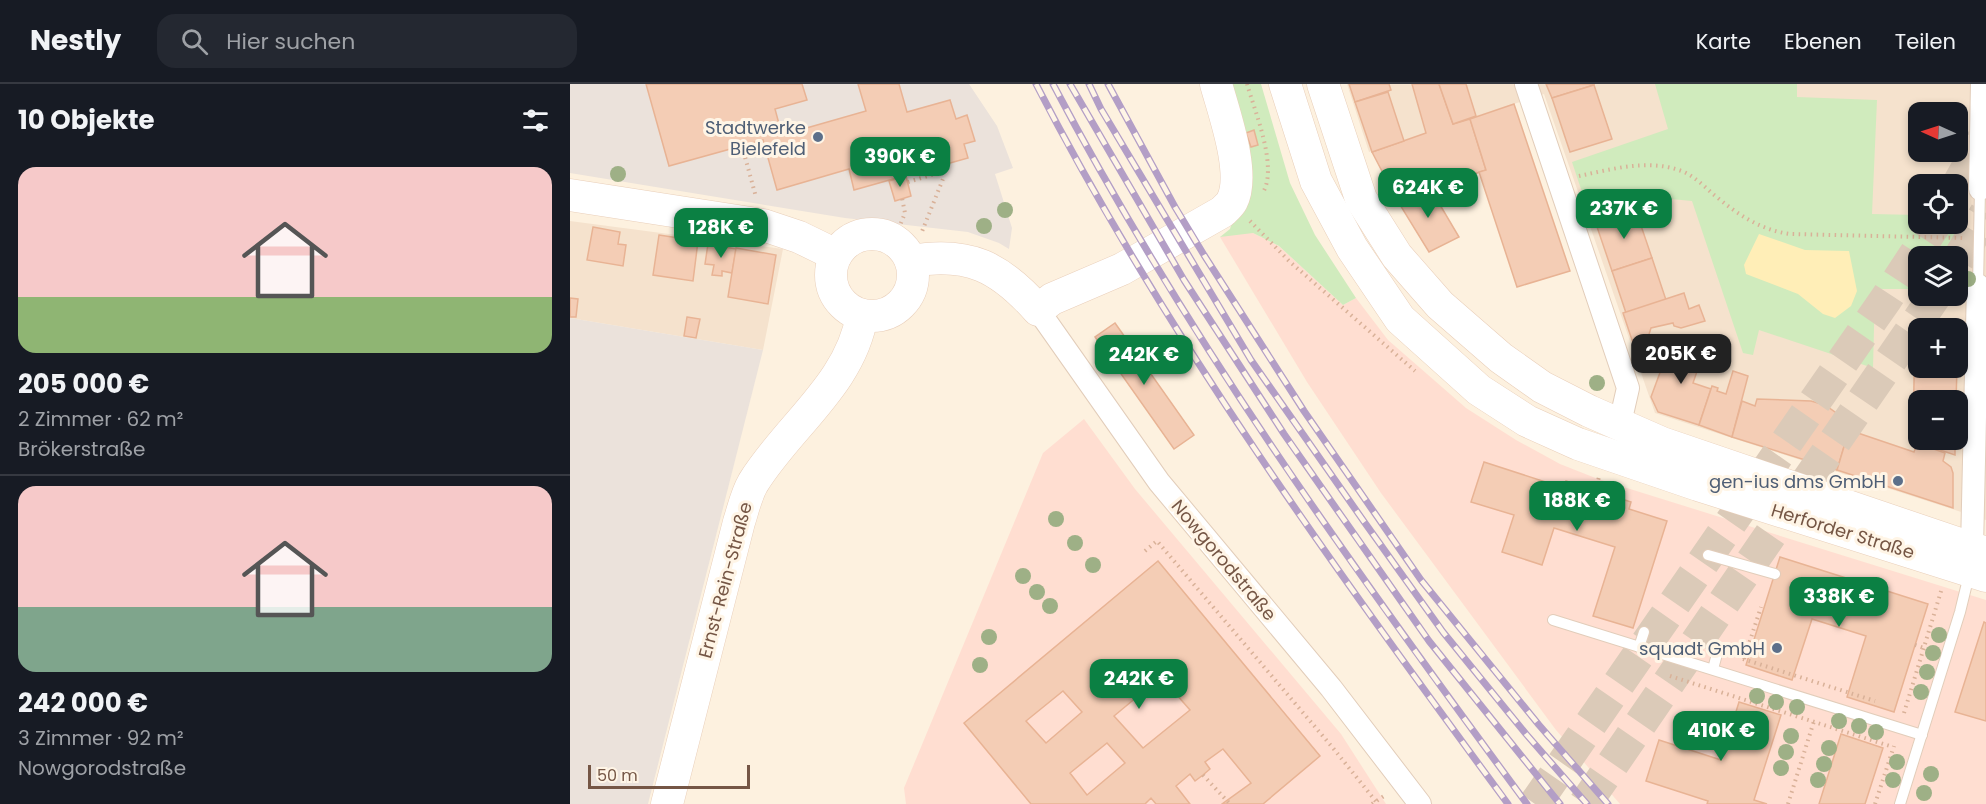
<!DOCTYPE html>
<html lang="de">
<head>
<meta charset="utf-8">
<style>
	:root { --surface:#171b24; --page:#242831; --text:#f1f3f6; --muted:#9ea1a6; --line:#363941; --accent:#0b8043 }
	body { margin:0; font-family:Poppins,sans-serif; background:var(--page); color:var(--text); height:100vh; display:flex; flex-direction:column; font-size:22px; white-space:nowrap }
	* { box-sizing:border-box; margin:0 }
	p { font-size:20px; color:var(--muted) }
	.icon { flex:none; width:33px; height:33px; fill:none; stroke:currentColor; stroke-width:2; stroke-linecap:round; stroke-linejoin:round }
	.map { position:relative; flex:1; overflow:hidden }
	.drawer { display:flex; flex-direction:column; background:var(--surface); width:570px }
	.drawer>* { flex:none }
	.needle { width:39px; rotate:273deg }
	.tools { position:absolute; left:1338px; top:18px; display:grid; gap:12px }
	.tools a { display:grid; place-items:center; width:60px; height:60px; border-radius:12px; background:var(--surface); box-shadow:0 3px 9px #0003; font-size:30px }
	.scale { position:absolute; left:18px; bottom:15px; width:162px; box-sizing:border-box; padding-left:6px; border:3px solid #755645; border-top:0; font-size:16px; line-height:21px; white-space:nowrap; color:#755645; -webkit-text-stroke:4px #fff5e6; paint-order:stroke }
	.price { position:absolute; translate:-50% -51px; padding:0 14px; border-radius:12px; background:var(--accent); color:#fff; font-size:20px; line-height:39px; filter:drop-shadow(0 2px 3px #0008) }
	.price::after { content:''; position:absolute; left:50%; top:36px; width:18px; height:14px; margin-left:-9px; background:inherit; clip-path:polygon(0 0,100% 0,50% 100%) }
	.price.active { background:#222; color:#fff }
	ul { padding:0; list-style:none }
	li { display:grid; align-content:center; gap:12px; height:318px; padding:0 18px }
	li+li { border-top:2px solid var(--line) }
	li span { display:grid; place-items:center; height:186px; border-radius:18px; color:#555 }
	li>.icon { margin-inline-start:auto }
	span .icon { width:108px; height:108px; fill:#fffc; stroke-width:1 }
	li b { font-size:26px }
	h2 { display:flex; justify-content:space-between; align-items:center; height:72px; padding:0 18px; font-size:26px }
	header { display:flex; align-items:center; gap:36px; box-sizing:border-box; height:84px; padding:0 30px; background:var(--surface); border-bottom:2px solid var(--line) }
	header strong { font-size:28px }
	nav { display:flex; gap:33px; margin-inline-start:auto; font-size:21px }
	.search { width:420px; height:54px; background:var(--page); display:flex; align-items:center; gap:15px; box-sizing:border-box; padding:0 21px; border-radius:18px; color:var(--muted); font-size:22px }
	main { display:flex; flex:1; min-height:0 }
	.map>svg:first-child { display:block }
	.residential { fill:#f5e2cd; fill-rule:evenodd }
	.commercial { fill:#ffded1 }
	.industrial { fill:#ebe2db }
	.green { fill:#d0ebbd }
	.sand { fill:#ffeeb7 }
	.building { fill:#f4cdb5; stroke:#e8b394; stroke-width:1.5; fill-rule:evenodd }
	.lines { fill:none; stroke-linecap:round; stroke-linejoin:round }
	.highway-tunnel { stroke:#dbcab8; stroke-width:33; stroke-dasharray:33 16; stroke-linecap:butt }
	.lane-casing { stroke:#e2cdba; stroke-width:12 }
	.street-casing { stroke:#e2cdba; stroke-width:24 }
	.secondary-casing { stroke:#e9cfba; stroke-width:33 }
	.path { stroke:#d9b198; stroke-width:4; stroke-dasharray:1.5 4.5; stroke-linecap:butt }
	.lane { stroke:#fff; stroke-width:10 }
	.street { stroke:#fff; stroke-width:22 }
	.secondary { stroke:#fff; stroke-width:32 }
	.rail-casing { stroke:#b39ec6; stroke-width:7 }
	.rail { stroke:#fff5e6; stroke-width:4.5; stroke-dasharray:14; stroke-linecap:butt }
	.tree { fill:#9eb086 }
	.service-dot { fill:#5c6f8a; stroke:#fff5e6; stroke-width:2 }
	.labels { text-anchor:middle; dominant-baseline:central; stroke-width:6; stroke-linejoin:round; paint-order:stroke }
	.service-label { font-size:18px; fill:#4e5e75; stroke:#fff5e6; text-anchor:end }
	.street-label { font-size:18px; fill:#755645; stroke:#fff5e6 }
</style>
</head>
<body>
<header>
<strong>Nestly</strong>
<div class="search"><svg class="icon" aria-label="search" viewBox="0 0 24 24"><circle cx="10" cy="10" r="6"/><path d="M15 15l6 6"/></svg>Hier suchen</div>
<nav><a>Karte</a><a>Ebenen</a><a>Teilen</a></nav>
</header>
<main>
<section class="drawer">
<h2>10 Objekte<svg class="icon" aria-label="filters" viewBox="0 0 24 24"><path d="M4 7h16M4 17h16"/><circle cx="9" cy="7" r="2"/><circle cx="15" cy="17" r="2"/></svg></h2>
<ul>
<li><span style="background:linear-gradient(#f6c9c9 70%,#8fb573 0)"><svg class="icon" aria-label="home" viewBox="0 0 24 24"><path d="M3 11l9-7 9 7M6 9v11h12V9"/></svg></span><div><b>205 000 €</b><p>2 Zimmer · 62 m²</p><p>Brökerstraße</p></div></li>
<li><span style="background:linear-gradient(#f6c9c9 65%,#7fa58c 0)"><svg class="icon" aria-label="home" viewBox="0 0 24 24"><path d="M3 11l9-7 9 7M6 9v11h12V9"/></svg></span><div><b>242 000 €</b><p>3 Zimmer · 92 m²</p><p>Nowgorodstraße</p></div></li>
</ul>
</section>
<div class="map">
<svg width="1416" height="720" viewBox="0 0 1416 720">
	<rect width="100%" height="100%" fill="#fdf1df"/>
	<g class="residential">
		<path d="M777 0H1416V436L1085 329 974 10 799 68ZM1348 28H1388V68H1348ZM1348 100H1388V140H1348ZM1348 172H1388V212H1348ZM1348 244H1388V284H1348ZM1348 316H1388V356H1348Z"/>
		<polygon points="0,137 213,165 193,266 0,234"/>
	</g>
	<g class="commercial">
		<polygon points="669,149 683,149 709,162 773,221 786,214 818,256 896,324 946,356 990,380 1028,395 1416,516 1416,720 1050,720 986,646 811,409 737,298 650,153"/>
		<polygon points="514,335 565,405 771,650 816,720 336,720 334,704 473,369"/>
	</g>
	<g class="industrial">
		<polygon points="0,0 399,0 427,42 443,84 425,90 442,144 439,165 429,159 398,148 275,134 0,89"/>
		<polygon points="0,234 193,266 78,720 0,720"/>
	</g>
	<g class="green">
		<polygon points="655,0 691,0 720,99 745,151 786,214 773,221 709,162 683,149 650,153 660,145 666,126"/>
		<polygon points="1085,0 1227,0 1227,13 1307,16 1302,130 1348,131 1348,140 1388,140 1388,131 1391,131 1388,205 1388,172 1348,172 1348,205 1305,205 1303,284 1189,246 1183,271 1173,269 1122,117 1068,112 1019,129 1002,78 1098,45"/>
	</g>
	<polygon class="sand" points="1189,150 1235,166 1279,167 1287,207 1281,222 1265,234 1253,230 1228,210 1176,190 1174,181"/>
	<g class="building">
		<polygon points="76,0 232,0 237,16 205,25 212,51 296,27 288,0 329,0 337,28 380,16 386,35 397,31 405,57 394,60 398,74 284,106 279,85 207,106 193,56 99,82"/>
		<polygon points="779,0 819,0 821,6 785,18"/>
		<polygon points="842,0 869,0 883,40 900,35 916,86 827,116 802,68 856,49"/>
		<polygon points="869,0 896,0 906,32 883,40"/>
		<polygon points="976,0 1024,0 1024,1 982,14"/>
		<polygon points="1024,1 1042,55 1000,68 982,14"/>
		<polygon points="818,8 834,57 802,68 785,18"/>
		<polygon points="944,20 1000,187 947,203 909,88 916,86 900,35"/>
		<polygon points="684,46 688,61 681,63 676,49"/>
		<polygon points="336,92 341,112 325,117 319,97"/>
		<polygon points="860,104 889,153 859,168 827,116"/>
		<polygon points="1065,124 1082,174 1042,187 1025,137"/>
		<polygon points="23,143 50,148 48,160 56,161 53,182 17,176"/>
		<polygon points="89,151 128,157 123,197 83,191"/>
		<polygon points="138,160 166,165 162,189 152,187 152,192 142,191 144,181 135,180"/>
		<polygon points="166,164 206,171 198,220 158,213"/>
		<polygon points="1082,174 1096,216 1056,229 1042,187"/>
		<polygon points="1114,209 1119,225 1129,221 1135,237 1111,244 1104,242 1103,239 1081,244 1073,269 1067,271 1053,229"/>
		<polygon points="0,214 8,215 6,233 0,233"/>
		<polygon points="117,233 130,235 126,254 114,252"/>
		<polygon points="545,239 624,351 604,365 525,253"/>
		<polygon points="1345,239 1365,240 1364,244 1348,244 1348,284 1387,284 1386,316 1348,316 1348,356 1385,356 1385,371 1343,357"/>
		<polygon points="1102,256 1134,267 1123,299 1141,305 1129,341 1088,328 1081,313"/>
		<polygon points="1163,287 1178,292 1162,353 1129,341 1142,302 1148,304 1147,307 1156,310"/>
		<polygon points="1187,315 1241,317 1255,321 1272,333 1279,346 1267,386 1162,353 1172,317 1185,322"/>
		<polygon points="1279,346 1344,368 1347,359 1375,369 1373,377 1381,383 1383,389 1383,424 1267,386"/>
		<polygon points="914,378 994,404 996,397 1061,418 1059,425 1097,437 1063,544 1023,532 1045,463 984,444 972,481 932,468 944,431 901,418"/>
		<polygon points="1210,473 1358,520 1324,628 1277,613 1296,552 1242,535 1222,596 1176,581"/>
		<path d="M588 477 750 672 693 720H652L681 699 653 665 635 678 640 685 633 691 625 697 620 690 606 702 620 720H586L581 714 575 720H461L394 639ZM591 593 620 626 573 664 544 632ZM493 607 512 628 476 659 456 637ZM537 659 555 679 517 711 500 689Z"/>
		<polygon points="1414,538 1416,539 1416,637 1385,628"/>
		<polygon points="1169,618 1211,631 1184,716 1197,720 1137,720 1138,717 1076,697 1089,656 1151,676"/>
		<polygon points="1271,650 1313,664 1295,720 1249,720"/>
	</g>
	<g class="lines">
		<g class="highway-tunnel">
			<polyline points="1388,101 1416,50"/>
			<polyline points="1388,176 1416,129"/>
			<polyline points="965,720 1316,215 1365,140"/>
			<polyline points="1015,720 1365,212"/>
		</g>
		<defs>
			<g id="lane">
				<polyline points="1408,201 1410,105"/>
				<polyline points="1138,471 1205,490"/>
				<polyline points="983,536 1352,651"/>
				<polyline points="1069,563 1074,548"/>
				<polyline points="1143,585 1147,570"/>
				<polyline points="1330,720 1390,528 1399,491"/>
			</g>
			<g id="street">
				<polyline points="956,0 1058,304 1050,339"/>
				<polyline points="1410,105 1412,0"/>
				<polyline points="468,226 589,398 761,604 850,720"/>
				<polyline points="1402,464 1408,201"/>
			</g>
			<g id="secondary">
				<polyline points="715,0 746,97 782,164 830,235 909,306 957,337 1008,360 1128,401 1416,492"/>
				<polyline points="753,0 791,115 827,172 870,221 931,274 972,303 1019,327 1092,359 1416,469"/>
				<polyline points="0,111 193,141 229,153 266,171"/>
				<circle cx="302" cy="191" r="41"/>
				<path d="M341 177C399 167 430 183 468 226L482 215 552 185 652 128C655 125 660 121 662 117 676 90 654 29 646 0"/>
				<path d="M97 720 169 438C173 426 176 411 183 399 218 342 281 300 292 231"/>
			</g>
		</defs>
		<use href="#lane" class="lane-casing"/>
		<use href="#street" class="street-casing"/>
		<use href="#secondary" class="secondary-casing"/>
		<g class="path">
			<path d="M677 0C685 28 709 85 692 110"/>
			<polyline points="172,62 186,113"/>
			<path d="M1009 92C1042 85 1081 74 1114 88 1125 93 1134 102 1143 110 1167 130 1190 146 1220 150L1394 154"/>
			<polyline points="338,98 371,88 373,95 351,150"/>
			<polyline points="680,137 719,177 845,287"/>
			<polyline points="324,156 335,129 332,114"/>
			<polyline points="1025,407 1029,393"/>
			<polyline points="575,467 587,457 763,664 808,720"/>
			<polyline points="1345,561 1354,564"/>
			<polyline points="1173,575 1305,617"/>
			<polyline points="1174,575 1191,523"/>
			<polyline points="1100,592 1323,663"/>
			<polyline points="1334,629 1372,504"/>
			<polyline points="633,691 660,720"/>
			<polyline points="802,720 817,710"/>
			<polyline points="1218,720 1244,637"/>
			<polyline points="1305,720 1324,662"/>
		</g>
		<use href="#lane" class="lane"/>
		<use href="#street" class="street"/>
		<use href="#secondary" class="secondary"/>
		<defs>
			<g id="rail">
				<path d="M466 0C598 256 768 489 938 720"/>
				<path d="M483 0C617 255 786 488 957 720"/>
				<polyline points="500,0 614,196 714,350 859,557 990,720"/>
				<polyline points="519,0 531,25 681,276 795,439 873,548 956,650 1017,720"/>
				<polyline points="538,0 605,123 634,171 734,327 851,496 969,641 1038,720"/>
			</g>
		</defs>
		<use href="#rail" class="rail-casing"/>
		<use href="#rail" class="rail"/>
	</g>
	<g class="tree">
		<circle cx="48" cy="90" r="8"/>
		<circle cx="435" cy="126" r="8"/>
		<circle cx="414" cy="142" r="8"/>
		<circle cx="1398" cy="195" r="8"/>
		<circle cx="1027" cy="299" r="8"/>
		<circle cx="486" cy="435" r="8"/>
		<circle cx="505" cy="459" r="8"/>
		<circle cx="523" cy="481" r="8"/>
		<circle cx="453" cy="492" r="8"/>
		<circle cx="467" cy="508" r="8"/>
		<circle cx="480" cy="522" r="8"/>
		<circle cx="1369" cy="551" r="8"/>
		<circle cx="419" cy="553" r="8"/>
		<circle cx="1363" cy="569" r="8"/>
		<circle cx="410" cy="581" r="8"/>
		<circle cx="1357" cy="588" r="8"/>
		<circle cx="1351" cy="608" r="8"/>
		<circle cx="1187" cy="612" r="8"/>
		<circle cx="1206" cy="618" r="8"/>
		<circle cx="1227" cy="623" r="8"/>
		<circle cx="1269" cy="637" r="8"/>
		<circle cx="1289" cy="642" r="8"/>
		<circle cx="1306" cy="648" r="8"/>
		<circle cx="1221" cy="652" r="8"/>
		<circle cx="1259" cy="664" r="8"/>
		<circle cx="1216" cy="668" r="8"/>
		<circle cx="1327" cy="678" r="8"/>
		<circle cx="1254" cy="680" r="8"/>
		<circle cx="1211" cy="684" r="8"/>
		<circle cx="1361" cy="690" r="8"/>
		<circle cx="1248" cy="696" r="8"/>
		<circle cx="1323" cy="696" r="8"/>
		<circle cx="1354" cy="709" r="8"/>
	</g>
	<g class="service-dot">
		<circle cx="248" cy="53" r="6"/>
		<circle cx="1328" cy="397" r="6"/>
		<circle cx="1207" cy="564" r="6"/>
	</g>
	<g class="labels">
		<g class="service-label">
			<text x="236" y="43">Stadtwerke<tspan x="236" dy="21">Bielefeld</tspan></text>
			<text x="1316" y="397">gen-ius dms GmbH</text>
			<text x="1195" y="564">squadt GmbH</text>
		</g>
		<g class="street-label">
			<text transform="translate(1273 447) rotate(17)">Herforder Straße</text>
			<text transform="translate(654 476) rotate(50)">Nowgorodstraße</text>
			<text transform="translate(155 496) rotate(-75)">Ernst-Rein-Straße</text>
		</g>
	</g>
</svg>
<div class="tools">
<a><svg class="needle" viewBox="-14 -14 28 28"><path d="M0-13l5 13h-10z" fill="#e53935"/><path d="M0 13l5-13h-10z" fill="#9ea1a6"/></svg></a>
<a><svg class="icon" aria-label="locate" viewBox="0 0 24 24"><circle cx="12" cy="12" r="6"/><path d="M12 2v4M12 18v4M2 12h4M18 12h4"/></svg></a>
<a><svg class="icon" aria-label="layers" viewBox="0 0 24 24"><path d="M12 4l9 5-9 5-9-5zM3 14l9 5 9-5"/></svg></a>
<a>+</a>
<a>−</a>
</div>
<div class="scale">50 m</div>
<b class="price" style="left:330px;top:104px">390K €</b>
<b class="price" style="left:858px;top:135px">624K €</b>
<b class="price" style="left:1054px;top:156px">237K €</b>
<b class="price" style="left:151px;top:175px">128K €</b>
<b class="price active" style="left:1111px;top:301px">205K €</b>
<b class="price" style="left:574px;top:302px">242K €</b>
<b class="price" style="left:1007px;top:448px">188K €</b>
<b class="price" style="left:1269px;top:544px">338K €</b>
<b class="price" style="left:569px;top:626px">242K €</b>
<b class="price" style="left:1151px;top:678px">410K €</b>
</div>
</main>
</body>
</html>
